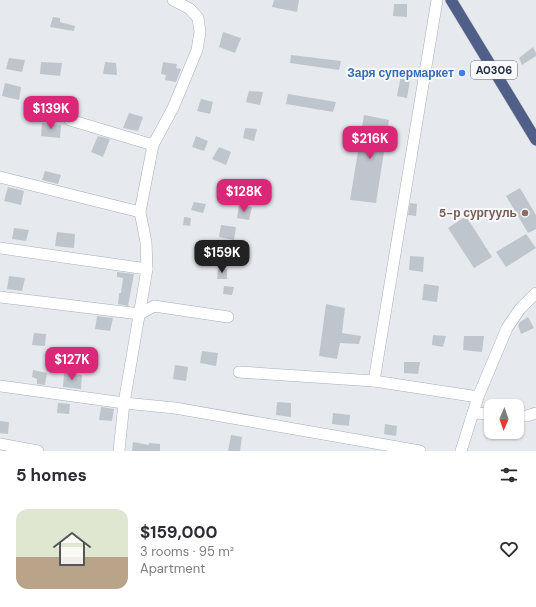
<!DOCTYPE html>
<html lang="en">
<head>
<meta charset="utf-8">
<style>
	:root { --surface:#fff; --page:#f7f7f7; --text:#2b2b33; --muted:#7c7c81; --accent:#db2777 }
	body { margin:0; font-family:"DM Sans",sans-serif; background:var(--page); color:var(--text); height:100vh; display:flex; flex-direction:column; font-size:15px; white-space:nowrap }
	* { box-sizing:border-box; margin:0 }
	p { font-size:13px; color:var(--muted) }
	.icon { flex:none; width:22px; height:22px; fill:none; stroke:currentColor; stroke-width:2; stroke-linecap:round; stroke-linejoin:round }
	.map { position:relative; height:451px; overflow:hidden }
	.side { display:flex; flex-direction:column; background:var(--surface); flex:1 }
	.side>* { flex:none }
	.needle { width:26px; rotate:182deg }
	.controls { position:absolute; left:484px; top:399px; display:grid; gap:8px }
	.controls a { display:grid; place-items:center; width:40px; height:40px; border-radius:8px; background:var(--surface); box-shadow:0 1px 3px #0004; font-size:20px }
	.price { position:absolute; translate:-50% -34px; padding:0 9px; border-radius:8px; background:var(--accent); color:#fff; font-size:13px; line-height:26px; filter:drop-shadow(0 1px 2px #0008) }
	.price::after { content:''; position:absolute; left:50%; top:24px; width:12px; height:9px; margin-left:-6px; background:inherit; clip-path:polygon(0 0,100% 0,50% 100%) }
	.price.active { background:#222; color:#fff }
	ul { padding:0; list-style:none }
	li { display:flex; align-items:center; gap:12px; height:100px; padding:0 16px }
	li span { display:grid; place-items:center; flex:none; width:112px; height:80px; border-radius:12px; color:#555 }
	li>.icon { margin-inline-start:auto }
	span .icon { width:48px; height:48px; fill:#fffc; stroke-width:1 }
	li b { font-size:17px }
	h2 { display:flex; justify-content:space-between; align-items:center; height:48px; padding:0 16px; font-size:17px }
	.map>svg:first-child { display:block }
	.building { fill:#bec5cc }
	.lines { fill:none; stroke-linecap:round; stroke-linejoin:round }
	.minor-casing { stroke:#a8aeb6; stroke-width:12 }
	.trunk-casing { stroke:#c2c4ca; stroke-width:12 }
	.minor { stroke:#fff; stroke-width:11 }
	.trunk { stroke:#505f87; stroke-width:11 }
	.shop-dot { fill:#3f7fe0; stroke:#f7f9fb; stroke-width:1.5 }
	.education-dot { fill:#8d6e63; stroke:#f7f9fb; stroke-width:1.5 }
	.labels { text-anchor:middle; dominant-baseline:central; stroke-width:4; stroke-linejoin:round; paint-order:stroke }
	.shield { fill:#f7f9fb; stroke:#646b78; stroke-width:1 }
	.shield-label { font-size:11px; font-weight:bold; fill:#252e40 }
	.shop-label { font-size:12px; font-weight:bold; fill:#366cbe; stroke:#f7f9fb; text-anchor:end }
	.education-label { font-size:12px; font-weight:bold; fill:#785e54; stroke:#f7f9fb; text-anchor:end }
</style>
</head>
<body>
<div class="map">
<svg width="536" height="451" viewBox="0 0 536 451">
	<rect width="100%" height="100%" fill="#e6eaee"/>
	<g class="building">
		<polygon points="274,0 299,0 297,12 272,7"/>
		<polygon points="394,4 407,4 407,17 393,16"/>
		<polygon points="53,17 60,18 60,22 75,26 74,31 50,27"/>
		<polygon points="223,32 241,38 235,53 219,47"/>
		<polygon points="533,47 536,53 536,56 522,65 519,58"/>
		<polygon points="291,55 341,61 339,70 290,63"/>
		<polygon points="9,58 25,60 22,72 6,69"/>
		<polygon points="41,62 62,63 60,76 40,74"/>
		<polygon points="105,62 116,63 117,75 103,74"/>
		<polygon points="163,62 177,64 176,68 181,69 176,82 165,80 166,75 161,74"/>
		<polygon points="401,75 411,75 407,98 397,96"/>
		<polygon points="5,83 21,87 19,100 2,96"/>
		<polygon points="249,91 263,92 260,105 246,102"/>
		<polygon points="288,94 336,102 333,112 286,104"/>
		<polygon points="59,96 72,97 70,110 57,108"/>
		<polygon points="201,99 213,102 210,114 197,111"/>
		<polygon points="129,113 143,117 138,131 123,128"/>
		<polygon points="364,115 389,120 376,203 350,200"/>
		<polygon points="42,123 61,125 60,138 41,136"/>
		<polygon points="245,128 257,129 254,141 243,138"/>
		<polygon points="98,136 110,139 103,157 91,152"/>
		<polygon points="196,136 208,141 204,151 192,147"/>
		<polygon points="219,147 231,152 226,165 212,159"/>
		<polygon points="45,171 61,175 58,184 42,180"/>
		<polygon points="8,187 24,191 21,205 4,201"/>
		<polygon points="520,188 536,215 536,229 528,233 506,196"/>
		<polygon points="194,202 206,204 203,213 191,210"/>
		<polygon points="410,203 417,204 416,216 408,215"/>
		<polygon points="239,206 252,207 249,220 237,218"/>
		<polygon points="466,216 492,257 474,268 448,228"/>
		<polygon points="184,217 191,218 190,226 183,225"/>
		<polygon points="221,225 236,227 234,240 219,237"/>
		<polygon points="14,228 29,230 26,241 12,239"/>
		<polygon points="57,232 75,234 74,248 55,246"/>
		<polygon points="526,234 536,248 506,267 496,252"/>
		<polygon points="410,256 424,257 423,272 409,270"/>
		<polygon points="218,269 227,269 227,279 217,279"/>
		<polygon points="117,272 134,274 128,306 118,304 119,293 121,293 123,278 117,277"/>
		<polygon points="9,276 25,278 22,291 7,289"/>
		<polygon points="424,284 439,286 437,302 422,300"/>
		<polygon points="224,286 234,287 232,295 223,294"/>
		<polygon points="326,304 345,308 342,333 361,336 359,344 340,343 337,359 319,356"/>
		<polygon points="97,316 113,318 110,331 95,329"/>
		<polygon points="528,317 534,328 521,334 518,325 520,322"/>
		<polygon points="34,333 46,334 45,346 32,345"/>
		<polygon points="433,335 446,336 443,347 432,345"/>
		<polygon points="464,336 484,336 482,352 463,350"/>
		<polygon points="202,351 218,353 216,366 200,363"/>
		<polygon points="404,362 420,362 418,374 404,373"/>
		<polygon points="175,365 188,367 186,381 173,379"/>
		<polygon points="33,370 47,373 45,385 37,384 37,379 32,377"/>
		<polygon points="64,373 82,375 81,389 63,387"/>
		<polygon points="277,402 291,403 291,417 276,415"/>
		<polygon points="58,403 70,404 69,414 57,413"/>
		<polygon points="101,407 114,409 112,421 99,420"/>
		<polygon points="333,413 350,415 349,426 332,424"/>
		<polygon points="0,421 9,422 8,434 0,433"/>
		<polygon points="385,424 397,426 396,436 384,434"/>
		<polygon points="231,435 242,437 240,451 228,451"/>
		<polygon points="133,442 149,445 149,443 160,444 160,451 132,451"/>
	</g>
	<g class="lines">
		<defs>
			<g id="minor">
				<polyline points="70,120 153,145"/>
				<polyline points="0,177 140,212"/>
				<polyline points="0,248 147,269"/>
				<polyline points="0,297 140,314 154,306 228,317"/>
				<polyline points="239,372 374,381 478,397"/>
				<polyline points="374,381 437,0"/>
				<polyline points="0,386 124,403 175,408 420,451"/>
				<polyline points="473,413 491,414"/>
				<polyline points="517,416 527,416 536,413"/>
				<polyline points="0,444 38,451"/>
				<polyline points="119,451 124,403 147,269 146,242 140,212 153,145 173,108 197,50 200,32 198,18 190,9 173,0"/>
				<polyline points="461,451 478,397 507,328 520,309 536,293"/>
			</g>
			<polyline id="trunk" points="451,0 536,140"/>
		</defs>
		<use href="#minor" class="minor-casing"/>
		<use href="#trunk" class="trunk-casing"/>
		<use href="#minor" class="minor"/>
		<use href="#trunk" class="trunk"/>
	</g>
	<circle class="shop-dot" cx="462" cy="73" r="4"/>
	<circle class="education-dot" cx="525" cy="213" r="4"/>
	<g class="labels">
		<rect class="shield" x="471" y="61" width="46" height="18" rx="3"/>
		<g class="shield-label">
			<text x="494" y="70">A0306</text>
		</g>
		<g class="shop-label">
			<text x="454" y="73">Заря супермаркет</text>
		</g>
		<g class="education-label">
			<text x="517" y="213">5-р сургууль</text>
		</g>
	</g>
</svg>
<div class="controls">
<a><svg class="needle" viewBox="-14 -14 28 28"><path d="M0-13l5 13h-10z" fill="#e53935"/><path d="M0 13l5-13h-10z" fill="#7c7c81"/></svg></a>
</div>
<b class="price" style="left:51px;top:130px">$139K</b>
<b class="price" style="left:370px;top:160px">$216K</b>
<b class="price" style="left:244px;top:213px">$128K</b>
<b class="price active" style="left:222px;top:274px">$159K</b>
<b class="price" style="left:72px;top:381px">$127K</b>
</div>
<section class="side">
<h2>5 homes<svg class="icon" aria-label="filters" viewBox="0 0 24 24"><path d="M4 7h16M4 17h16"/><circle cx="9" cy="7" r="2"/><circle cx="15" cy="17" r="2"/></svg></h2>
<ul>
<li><span style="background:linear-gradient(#dfe7d0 60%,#b9a48a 0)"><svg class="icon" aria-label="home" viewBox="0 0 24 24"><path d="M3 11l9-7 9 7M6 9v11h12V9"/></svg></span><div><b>$159,000</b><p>3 rooms · 95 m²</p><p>Apartment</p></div><svg class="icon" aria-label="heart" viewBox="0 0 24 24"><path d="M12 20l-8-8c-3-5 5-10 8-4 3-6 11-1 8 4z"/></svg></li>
</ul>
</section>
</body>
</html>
